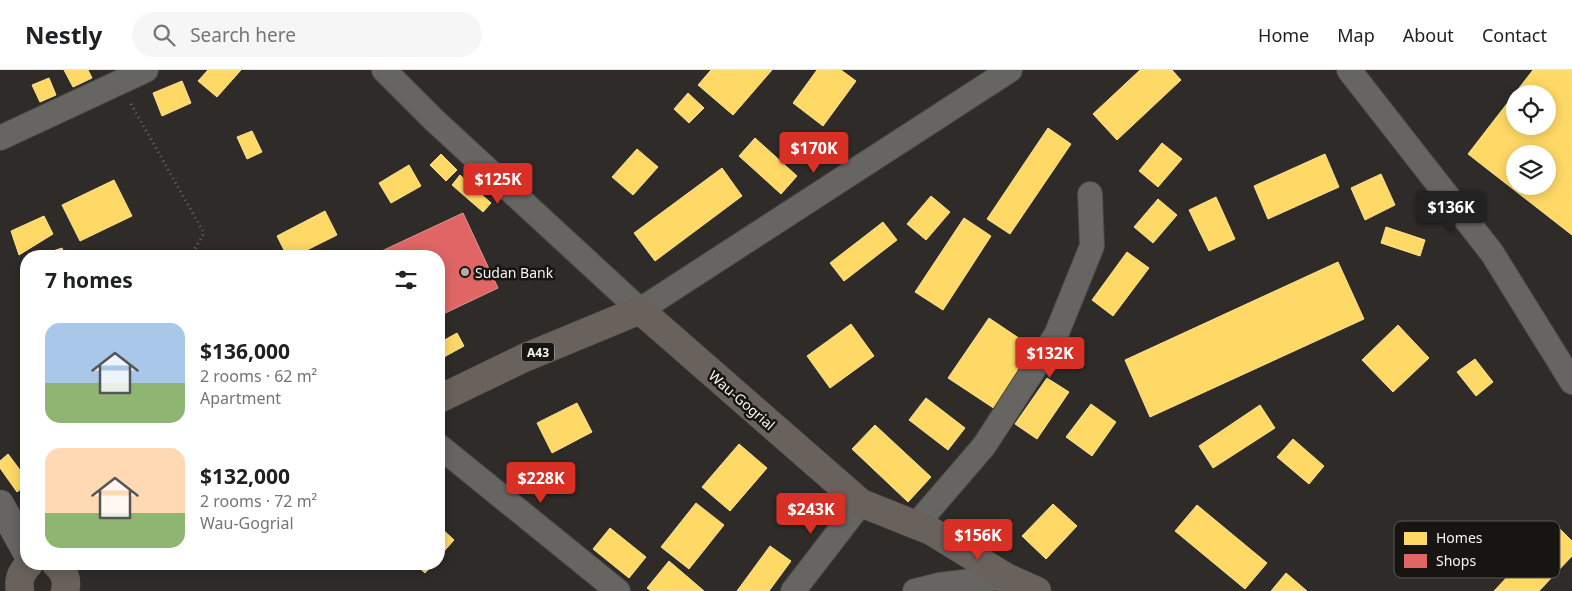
<!DOCTYPE html>
<html lang="en">
<head>
<meta charset="utf-8">
<style>
	:root { --surface:#fff; --page:#f6f6f6; --text:#202124; --muted:#757577; --line:#e0e0e0; --accent:#d93025 }
	body { margin:0; font-family:"Noto Sans",sans-serif; background:var(--page); color:var(--text); height:100vh; display:flex; flex-direction:column; font-size:19px; white-space:nowrap }
	* { box-sizing:border-box; margin:0 }
	p { font-size:16px; color:var(--muted) }
	.icon { flex:none; width:28px; height:28px; fill:none; stroke:currentColor; stroke-width:2; stroke-linecap:round; stroke-linejoin:round }
	.map { position:relative; flex:1; overflow:hidden }
	.details { position:absolute; left:20px; top:180px; width:425px; height:320px; display:flex; flex-direction:column; background:var(--surface); border-radius:20px; box-shadow:0 2px 12px #0003 }
	.details>* { flex:none }
	.buttons { position:absolute; left:1506px; top:15px; display:grid; gap:10px }
	.buttons a { display:grid; place-items:center; width:50px; height:50px; border-radius:50%; background:var(--surface); box-shadow:0 2px 12px #0003; font-size:25px }
	.price { position:absolute; translate:-50% -42px; padding:0 11px; border-radius:5px; background:var(--accent); color:#fff; font-size:16px; line-height:32px; filter:drop-shadow(0 1px 2px #0008) }
	.price::after { content:''; position:absolute; left:50%; top:30px; width:15px; height:11px; margin-left:-8px; background:inherit; clip-path:polygon(0 0,100% 0,50% 100%) }
	.price.active { background:#222; color:#fff }
	ul { padding:0; list-style:none }
	li { display:flex; align-items:center; gap:15px; height:125px; padding:0 25px }
	li span { display:grid; place-items:center; flex:none; width:140px; height:100px; border-radius:15px; color:#555 }
	li>.icon { margin-inline-start:auto }
	span .icon { width:60px; height:60px; fill:#fffc; stroke-width:1 }
	li b { font-size:21px }
	h2 { display:flex; justify-content:space-between; align-items:center; height:60px; padding:0 25px; font-size:21px }
	header { display:flex; align-items:center; gap:30px; box-sizing:border-box; height:70px; padding:0 25px; background:var(--surface); border-bottom:1px solid var(--line) }
	header strong { font-size:24px }
	nav { display:flex; gap:28px; margin-inline-start:auto; font-size:18px }
	.search { width:350px; height:45px; background:var(--page); display:flex; align-items:center; gap:12px; box-sizing:border-box; padding:0 18px; border-radius:28px; color:var(--muted); font-size:19px }
	.map>svg:first-child { display:block }
	.homes { fill:#ffd966; stroke:#fde18f; fill-rule:evenodd }
	.shops { fill:#e06666; stroke:#e7918f }
	.lines { fill:none; stroke-linecap:round; stroke-linejoin:round }
	.minor-casing { stroke:#4b4946; stroke-width:26 }
	.tertiary-casing { stroke:#4b4946; stroke-width:29 }
	.primary-casing { stroke:#4b4946; stroke-width:29 }
	.path { stroke:#696664; stroke-width:3; stroke-dasharray:1 4; stroke-linecap:butt }
	.minor { stroke:#666562; stroke-width:24 }
	.tertiary { stroke:#666562; stroke-width:28 }
	.primary { stroke:#69615b; stroke-width:28 }
	.poi-dot { fill:#b1aeaa; stroke:#171512; stroke-width:2 }
	.labels { text-anchor:middle; dominant-baseline:central; stroke-width:5; stroke-linejoin:round; paint-order:stroke }
	.shield { fill:#171512; stroke:#b4b1ad; stroke-width:1 }
	.shield-label { font-size:12px; font-weight:bold; fill:#f7f4f0 }
	.poi-label { font-size:14px; fill:#f7f4f0; stroke:#171512; text-anchor:start }
	.street-label { font-size:14px; fill:#f7f4f0; stroke:#171512 }
	.key { fill:#171512; stroke:#5a5855; stroke-width:1 }
	.key-label { font-size:14px; fill:#f7f4f0 }
</style>
</head>
<body>
<header>
<strong>Nestly</strong>
<div class="search"><svg class="icon" aria-label="search" viewBox="0 0 24 24"><circle cx="10" cy="10" r="6"/><path d="M15 15l6 6"/></svg>Search here</div>
<nav><a>Home</a><a>Map</a><a>About</a><a>Contact</a></nav>
</header>
<div class="map">
<svg width="1572" height="521" viewBox="0 0 1572 521">
	<rect width="100%" height="100%" fill="#2e2b28"/>
	<g class="homes">
		<polygon points="64,0 88,0 92,8 73,17"/>
		<polygon points="208,0 241,0 217,27 198,11"/>
		<polygon points="711,0 772,0 733,45 698,15"/>
		<polygon points="817,0 841,0 856,11 823,56 793,33"/>
		<polygon points="1140,0 1172,0 1181,10 1117,70 1093,44"/>
		<path d="M1533 0H1572V165L1468 84ZM1515 24H1548V56H1515ZM1515 84H1548V116H1515Z"/>
		<polygon points="49,8 56,25 40,32 32,15"/>
		<polygon points="182,11 191,33 162,46 153,23"/>
		<polygon points="688,23 704,38 689,53 674,39"/>
		<polygon points="1048,58 1071,74 1010,164 987,149"/>
		<polygon points="252,61 262,82 247,89 237,67"/>
		<polygon points="755,68 797,106 781,124 739,86"/>
		<polygon points="1162,73 1182,89 1158,117 1139,101"/>
		<polygon points="637,79 658,97 633,125 612,107"/>
		<polygon points="441,84 457,100 446,111 430,95"/>
		<polygon points="1325,84 1339,117 1268,149 1254,116"/>
		<polygon points="409,95 421,116 391,133 379,113"/>
		<polygon points="722,98 742,126 655,191 634,163"/>
		<polygon points="1381,104 1395,135 1365,150 1351,118"/>
		<polygon points="460,105 491,133 483,142 452,115"/>
		<polygon points="114,110 132,146 80,171 62,135"/>
		<polygon points="931,126 950,142 926,170 907,154"/>
		<polygon points="1216,127 1235,169 1209,181 1189,140"/>
		<polygon points="1158,129 1177,145 1153,173 1134,157"/>
		<polygon points="325,141 337,165 295,186 287,186 277,166"/>
		<polygon points="44,146 53,164 19,185 11,161"/>
		<polygon points="964,148 991,166 943,240 915,222"/>
		<polygon points="883,152 897,170 844,211 830,193"/>
		<polygon points="1386,157 1425,170 1420,186 1381,173"/>
		<polygon points="62,178 65,186 45,186 44,184"/>
		<polygon points="1127,182 1149,198 1113,246 1092,230"/>
		<polygon points="1338,192 1364,249 1150,347 1125,290"/>
		<polygon points="989,248 1035,279 995,339 948,308"/>
		<polygon points="851,254 874,286 830,318 807,286"/>
		<polygon points="1398,255 1429,288 1393,322 1362,290"/>
		<polygon points="457,263 464,276 444,287 439,276 439,273"/>
		<polygon points="1475,289 1493,312 1476,326 1457,302"/>
		<polygon points="1047,308 1069,322 1037,369 1015,354"/>
		<polygon points="926,328 965,358 948,380 909,350"/>
		<polygon points="577,333 592,362 552,383 537,353"/>
		<polygon points="1091,334 1116,352 1092,386 1066,367"/>
		<polygon points="1260,335 1275,358 1213,398 1199,376"/>
		<polygon points="875,355 931,407 908,432 852,379"/>
		<polygon points="1293,369 1324,396 1309,414 1277,387"/>
		<polygon points="739,374 767,398 730,441 702,417"/>
		<polygon points="8,384 26,408 26,415 17,422 0,398 0,391"/>
		<polygon points="696,433 724,455 689,499 661,477"/>
		<polygon points="1053,434 1077,456 1046,489 1022,466"/>
		<polygon points="1197,435 1267,493 1245,519 1175,461"/>
		<polygon points="1556,455 1572,471 1572,486 1539,521 1494,521"/>
		<polygon points="439,456 454,470 439,487"/>
		<polygon points="610,458 646,487 629,508 593,479"/>
		<polygon points="770,476 791,491 769,521 737,521"/>
		<polygon points="669,491 704,521 651,521 647,518"/>
		<polygon points="415,494 433,494 425,503"/>
		<polygon points="1286,503 1307,521 1271,521"/>
	</g>
	<polygon class="shops" points="463,143 498,218 439,246 439,186 371,186"/>
	<g class="lines">
		<defs>
			<g id="minor">
				<polyline points="384,0 434,50 640,240 1010,0"/>
				<polyline points="1349,0 1492,183 1572,312"/>
				<polyline points="0,68 146,0"/>
				<polyline points="439,376 618,521"/>
				<polyline points="916,455 984,376 1056,265 1092,176 1090,124"/>
				<polyline points="793,521 861,433"/>
				<polyline points="915,521 939,515 1006,507 1008,517"/>
			</g>
			<polyline id="tertiary" points="0,434 26,481"/>
			<g id="primary">
				<polyline points="439,329 524,288 640,240 861,433 931,461 1006,507 1037,521"/>
				<path d="M56 494C64 501 68 510 65 521"/>
				<path d="M20 521C18 509 21 503 29 494"/>
			</g>
		</defs>
		<use href="#minor" class="minor-casing"/>
		<use href="#tertiary" class="tertiary-casing"/>
		<use href="#primary" class="primary-casing"/>
		<polyline class="path" points="131,34 204,163 191,186"/>
		<use href="#minor" class="minor"/>
		<use href="#tertiary" class="tertiary"/>
		<use href="#primary" class="primary"/>
	</g>
	<circle class="poi-dot" cx="465" cy="202" r="5"/>
	<g class="labels">
		<rect class="shield" x="522" y="272.5" width="32" height="19" rx="4"/>
		<g class="shield-label">
			<text x="538" y="282">A43</text>
		</g>
		<g class="poi-label">
			<text x="475" y="202">Sudan Bank</text>
		</g>
		<g class="street-label">
			<text transform="translate(742 330) rotate(41)">Wau-Gogrial</text>
		</g>
	</g>
	<rect x="1394" y="451" width="166" height="57" rx="8" class="key"/>
	<rect x="1404" y="462" width="23" height="13" fill="#ffd966"/>
	<rect x="1404" y="484" width="23" height="14" fill="#e06666"/>
	<g class="key-label">
		<text x="1436" y="473">Homes</text>
		<text x="1436" y="496">Shops</text>
	</g>
</svg>
<div class="buttons">
<a><svg class="icon" aria-label="locate" viewBox="0 0 24 24"><circle cx="12" cy="12" r="6"/><path d="M12 2v4M12 18v4M2 12h4M18 12h4"/></svg></a>
<a><svg class="icon" aria-label="layers" viewBox="0 0 24 24"><path d="M12 4l9 5-9 5-9-5zM3 14l9 5 9-5"/></svg></a>
</div>
<b class="price" style="left:814px;top:104px">$170K</b>
<b class="price" style="left:498px;top:135px">$125K</b>
<b class="price active" style="left:1451px;top:163px">$136K</b>
<b class="price" style="left:1050px;top:309px">$132K</b>
<b class="price" style="left:541px;top:434px">$228K</b>
<b class="price" style="left:811px;top:465px">$243K</b>
<b class="price" style="left:978px;top:491px">$156K</b>
<section class="details">
<h2>7 homes<svg class="icon" aria-label="filters" viewBox="0 0 24 24"><path d="M4 7h16M4 17h16"/><circle cx="9" cy="7" r="2"/><circle cx="15" cy="17" r="2"/></svg></h2>
<ul>
<li><span style="background:linear-gradient(#a9c7e8 60%,#8fb573 0)"><svg class="icon" aria-label="home" viewBox="0 0 24 24"><path d="M3 11l9-7 9 7M6 9v11h12V9"/></svg></span><div><b>$136,000</b><p>2 rooms · 62 m²</p><p>Apartment</p></div></li>
<li><span style="background:linear-gradient(#ffd9b3 65%,#8fb573 0)"><svg class="icon" aria-label="home" viewBox="0 0 24 24"><path d="M3 11l9-7 9 7M6 9v11h12V9"/></svg></span><div><b>$132,000</b><p>2 rooms · 72 m²</p><p>Wau-Gogrial</p></div></li>
</ul>
</section>
</div>
</body>
</html>
